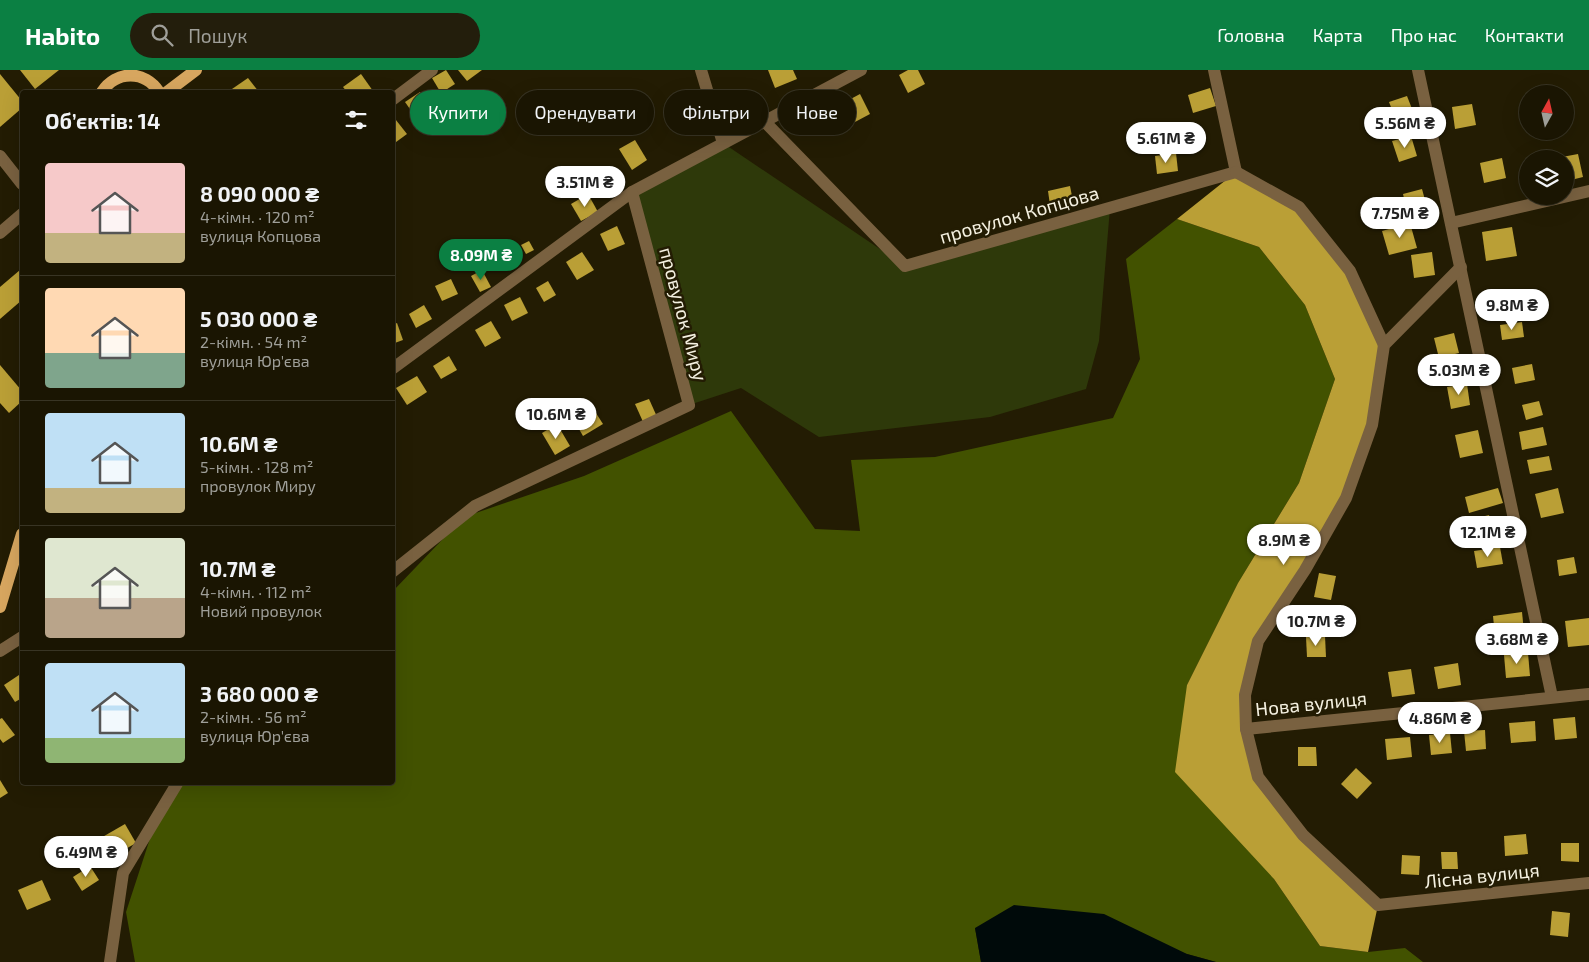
<!DOCTYPE html>
<html lang="uk">
<head>
<meta charset="utf-8">
<style>
	:root { --surface:#1a1502; --page:#231e0c; --text:#f1f3f6; --muted:#9f9f99; --line:#383424; --accent:#0b8043 }
	body { margin:0; font-family:"Exo 2",sans-serif; background:var(--page); color:var(--text); height:100vh; display:flex; flex-direction:column; font-size:19px; white-space:nowrap }
	* { box-sizing:border-box; margin:0 }
	p { font-size:16px; color:var(--muted) }
	.icon { flex:none; width:28px; height:28px; fill:none; stroke:currentColor; stroke-width:2; stroke-linecap:round; stroke-linejoin:round }
	.map { position:relative; flex:1; overflow:hidden }
	.sheet { position:absolute; left:20px; top:20px; width:375px; height:695px; display:flex; flex-direction:column; background:var(--surface); border-radius:5px; box-shadow:0 5px 20px #0002,0 0 0 1px var(--line) }
	.sheet>* { flex:none }
	.guide { position:absolute; left:410px; top:20px; width:475px; height:45px; display:flex; gap:10px }
	.needle { width:32px; rotate:8deg }
	.tools { position:absolute; left:1519px; top:15px; display:grid; gap:10px }
	.tools a { display:grid; place-items:center; width:55px; height:55px; border-radius:50%; background:var(--surface); box-shadow:0 5px 20px #0002,0 0 0 1px var(--line); font-size:25px }
	.price { position:absolute; translate:-50% -42px; padding:0 11px; border-radius:18px; background:#fff; color:#222; font-size:16px; line-height:32px; filter:drop-shadow(0 1px 2px #0008) }
	.price::after { content:''; position:absolute; left:50%; top:30px; width:15px; height:11px; margin-left:-8px; background:inherit; clip-path:polygon(0 0,100% 0,50% 100%) }
	.price.active { background:var(--accent); color:#fff }
	ul { padding:0; list-style:none }
	li { display:flex; align-items:center; gap:15px; height:125px; padding:0 25px }
	li+li { border-top:1px solid var(--line) }
	li span { display:grid; place-items:center; flex:none; width:140px; height:100px; border-radius:5px; color:#555 }
	li>.icon { margin-inline-start:auto }
	span .icon { width:60px; height:60px; fill:#fffc; stroke-width:1 }
	li b { font-size:21px }
	h2 { display:flex; justify-content:space-between; align-items:center; height:60px; padding:0 25px; font-size:21px }
	.tag { padding:0 18px; border-radius:22px; background:var(--surface); box-shadow:0 5px 20px #0002,0 0 0 1px var(--line); font-size:18px; line-height:45px }
	.tag.active { background:var(--accent); color:#fff }
	header { display:flex; align-items:center; gap:30px; box-sizing:border-box; height:70px; padding:0 25px; background:var(--accent); color:#fff }
	header strong { font-size:24px }
	nav { display:flex; gap:28px; margin-inline-start:auto; font-size:18px }
	.search { width:350px; height:45px; background:var(--page); display:flex; align-items:center; gap:12px; box-sizing:border-box; padding:0 18px; border-radius:28px; color:var(--muted); font-size:19px }
	.map>svg:first-child { display:block }
	.green { fill:#2e390a }
	.forest { fill:#425200 }
	.water { fill:#000a0a }
	.building { fill:#ba9f36 }
	.lines { fill:none; stroke-linecap:round; stroke-linejoin:round }
	.minor { stroke:#796140; stroke-width:12 }
	.major { stroke:#d7a65f; stroke-width:12 }
	.labels { text-anchor:middle; dominant-baseline:central; stroke-width:5; stroke-linejoin:round; paint-order:stroke }
	.street-label { font-size:19px; fill:#f5f1e1; stroke:#231c03 }
</style>
</head>
<body>
<header>
<strong>Habito</strong>
<div class="search"><svg class="icon" aria-label="search" viewBox="0 0 24 24"><circle cx="10" cy="10" r="6"/><path d="M15 15l6 6"/></svg>Пошук</div>
<nav><a>Головна</a><a>Карта</a><a>Про нас</a><a>Контакти</a></nav>
</header>
<div class="map">
<svg width="1589" height="892" viewBox="0 0 1589 892">
	<rect width="100%" height="100%" fill="#231c03"/>
	<polygon class="green" points="723,73 905,196 1110,138 1099,271 1086,319 990,347 819,367 741,318 689,335 632,122"/>
	<polygon class="forest" points="1177,149 1259,177 1305,235 1335,309 1299,413 1238,513 1187,615 1274,809 1320,876 1368,882 1405,878 1423,892 1216,892 1187,884 975,858 981,892 135,892 126,842 159,741 182,713 392,712 393,521 464,447 584,406 731,341 815,459 860,461 851,390 935,387 1113,348 1140,289 1126,189"/>
	<polygon class="water" points="1014,835 1104,844 1187,884 1216,892 981,892 975,858"/>
	<g class="building">
		<polygon points="20,0 59,0 35,19"/>
		<polygon points="446,0 455,14 441,23 432,8"/>
		<polygon points="458,0 482,0 467,11"/>
		<polygon points="768,0 793,0 797,9 775,18"/>
		<polygon points="908,0 918,0 925,14 908,23 899,5"/>
		<polygon points="0,4 22,31 22,38 0,57"/>
		<polygon points="361,4 373,21 347,22 343,17"/>
		<polygon points="248,8 259,22 235,22 232,19"/>
		<polygon points="1210,18 1216,36 1193,43 1188,25"/>
		<polygon points="420,22 431,38 417,49 405,32"/>
		<polygon points="860,24 870,44 855,52 845,32"/>
		<polygon points="1407,26 1414,44 1396,50 1389,32"/>
		<polygon points="1472,34 1476,55 1455,59 1452,37"/>
		<polygon points="830,39 840,55 824,65 813,49"/>
		<polygon points="392,45 407,64 392,75"/>
		<polygon points="1411,66 1417,86 1399,92 1392,71"/>
		<polygon points="635,70 647,90 632,100 619,79"/>
		<polygon points="1176,83 1178,101 1157,104 1155,86"/>
		<polygon points="1578,84 1583,107 1567,111 1565,89 1562,87"/>
		<polygon points="1502,88 1506,108 1484,113 1480,93"/>
		<polygon points="1236,102 1299,137 1350,201 1384,275 1372,355 1346,428 1258,571 1245,625 1258,707 1303,765 1378,835 1368,882 1320,876 1274,809 1175,702 1187,615 1238,513 1299,413 1335,309 1305,235 1259,177 1177,149"/>
		<polygon points="1070,116 1073,131 1050,135 1048,121"/>
		<polygon points="1422,119 1428,141 1408,146 1403,124"/>
		<polygon points="588,124 598,142 581,151 571,134"/>
		<polygon points="1410,153 1417,178 1389,185 1382,161"/>
		<polygon points="617,156 625,174 608,181 600,164"/>
		<polygon points="1512,157 1517,186 1486,191 1482,162"/>
		<polygon points="529,171 534,180 526,184 521,175"/>
		<polygon points="510,173 519,187 506,195 497,182"/>
		<polygon points="582,182 594,200 577,210 566,192"/>
		<polygon points="1432,182 1435,205 1414,208 1411,185"/>
		<polygon points="20,200 22,202 22,230 0,249 0,217"/>
		<polygon points="482,200 491,217 480,222 471,206"/>
		<polygon points="451,209 458,224 442,231 435,216"/>
		<polygon points="548,211 556,225 544,232 536,218"/>
		<polygon points="520,227 528,243 512,251 504,235"/>
		<polygon points="1516,234 1517,250 1495,251 1494,235"/>
		<polygon points="424,235 432,249 416,258 409,244"/>
		<polygon points="491,251 501,268 485,277 475,260"/>
		<polygon points="1522,252 1524,267 1502,270 1500,255"/>
		<polygon points="397,253 403,270 392,274 392,255"/>
		<polygon points="1454,263 1459,283 1439,288 1434,268"/>
		<polygon points="449,286 457,300 441,309 433,296"/>
		<polygon points="1532,294 1535,310 1515,314 1512,298"/>
		<polygon points="0,295 22,321 22,331 9,343 0,333"/>
		<polygon points="417,306 427,322 407,335 396,318"/>
		<polygon points="1467,314 1470,335 1451,339 1447,317"/>
		<polygon points="649,329 658,349 644,354 635,334"/>
		<polygon points="1539,331 1543,345 1526,350 1522,335"/>
		<polygon points="594,340 603,354 583,366 575,352"/>
		<polygon points="557,354 570,376 555,385 542,363"/>
		<polygon points="1543,357 1547,375 1522,380 1519,362"/>
		<polygon points="1478,360 1483,383 1460,388 1455,365"/>
		<polygon points="1549,386 1552,400 1530,404 1527,390"/>
		<polygon points="1498,418 1503,433 1469,443 1465,427"/>
		<polygon points="1558,418 1564,443 1541,448 1535,424"/>
		<polygon points="1489,445 1493,461 1476,465 1473,449"/>
		<polygon points="1500,477 1503,494 1477,498 1474,481"/>
		<polygon points="1574,487 1577,503 1559,506 1557,490"/>
		<polygon points="1319,503 1336,506 1331,530 1314,527"/>
		<polygon points="1522,542 1524,562 1495,566 1493,546"/>
		<polygon points="1589,548 1589,575 1568,577 1565,551"/>
		<polygon points="1325,566 1326,587 1307,587 1306,567"/>
		<polygon points="1528,583 1530,606 1506,608 1504,585"/>
		<polygon points="1458,593 1461,615 1438,619 1434,597"/>
		<polygon points="1411,599 1415,624 1392,627 1388,602"/>
		<polygon points="19,605 22,611 22,628 15,632 4,615"/>
		<polygon points="1575,647 1577,668 1555,670 1553,649"/>
		<polygon points="2,648 15,665 3,673 0,669 0,649"/>
		<polygon points="1535,651 1536,671 1511,673 1509,653"/>
		<polygon points="1485,660 1486,679 1466,681 1464,661"/>
		<polygon points="1450,663 1452,683 1431,685 1429,665"/>
		<polygon points="1410,667 1412,687 1387,690 1385,669"/>
		<polygon points="1298,677 1316,677 1317,696 1298,696"/>
		<polygon points="1356,698 1372,713 1357,729 1341,714"/>
		<polygon points="0,710 8,723 0,728"/>
		<polygon points="125,754 136,773 110,788 99,769"/>
		<polygon points="1526,764 1528,784 1505,786 1504,766"/>
		<polygon points="1561,773 1579,773 1579,792 1561,791"/>
		<polygon points="1441,782 1457,782 1458,799 1442,799"/>
		<polygon points="1402,785 1420,786 1419,805 1401,804"/>
		<polygon points="90,796 99,810 82,821 73,807"/>
		<polygon points="42,810 51,830 27,840 18,820"/>
		<polygon points="1552,841 1570,843 1568,867 1550,865"/>
	</g>
	<g class="lines">
		<g class="minor">
			<polyline points="701,0 723,73"/>
			<polyline points="1214,0 1236,102"/>
			<polyline points="1418,0 1552,627"/>
			<polyline points="392,30 432,0"/>
			<polyline points="764,51 905,196 1236,102"/>
			<polyline points="0,86 22,114"/>
			<polyline points="1236,102 1299,137 1350,201 1384,275"/>
			<polyline points="1451,153 1589,121"/>
			<polyline points="0,163 22,144"/>
			<polyline points="1461,197 1384,275 1372,355 1346,428 1305,500 1258,571 1245,625 1246,659 1258,707 1303,765 1378,835 1589,813"/>
			<polyline points="392,299 632,122 861,0"/>
			<polyline points="392,502 475,436 689,335 632,122"/>
			<polyline points="0,581 22,567"/>
			<polyline points="1246,659 1589,624"/>
			<polyline points="110,892 123,803 178,712"/>
		</g>
		<g class="major">
			<path d="M102 22C116 0 145 0 159 22"/>
			<polyline points="167,22 196,0"/>
			<polyline points="0,537 22,464"/>
		</g>
	</g>
	<g class="labels">
		<g class="street-label">
			<text transform="translate(1019 144) rotate(-16)">провулок Копцова</text>
			<text transform="translate(684 244) rotate(75)">провулок Миру</text>
			<text transform="translate(1311 633) rotate(-6)">Нова вулиця</text>
			<text transform="translate(1482 805) rotate(-6)">Лісна вулиця</text>
		</g>
	</g>
</svg>
<div class="tools">
<a><svg class="needle" viewBox="-14 -14 28 28"><path d="M0-13l5 13h-10z" fill="#e53935"/><path d="M0 13l5-13h-10z" fill="#9f9f99"/></svg></a>
<a><svg class="icon" aria-label="layers" viewBox="0 0 24 24"><path d="M12 4l9 5-9 5-9-5zM3 14l9 5 9-5"/></svg></a>
</div>
<b class="price" style="left:1405px;top:79px">5.56M ₴</b>
<b class="price" style="left:1166px;top:94px">5.61M ₴</b>
<b class="price" style="left:585px;top:138px">3.51M ₴</b>
<b class="price" style="left:1400px;top:169px">7.75M ₴</b>
<b class="price active" style="left:481px;top:211px">8.09M ₴</b>
<b class="price" style="left:1512px;top:261px">9.8M ₴</b>
<b class="price" style="left:1459px;top:326px">5.03M ₴</b>
<b class="price" style="left:556px;top:370px">10.6M ₴</b>
<b class="price" style="left:1488px;top:488px">12.1M ₴</b>
<b class="price" style="left:1284px;top:496px">8.9M ₴</b>
<b class="price" style="left:1316px;top:577px">10.7M ₴</b>
<b class="price" style="left:1517px;top:595px">3.68M ₴</b>
<b class="price" style="left:1440px;top:674px">4.86M ₴</b>
<b class="price" style="left:86px;top:808px">6.49M ₴</b>
<div class="guide">
<a class="tag active">Купити</a>
<a class="tag">Орендувати</a>
<a class="tag">Фільтри</a>
<a class="tag">Нове</a>
</div>
<section class="sheet">
<h2>Об’єктів: 14<svg class="icon" aria-label="filters" viewBox="0 0 24 24"><path d="M4 7h16M4 17h16"/><circle cx="9" cy="7" r="2"/><circle cx="15" cy="17" r="2"/></svg></h2>
<ul>
<li><span style="background:linear-gradient(#f6c9c9 70%,#c2b280 0)"><svg class="icon" aria-label="home" viewBox="0 0 24 24"><path d="M3 11l9-7 9 7M6 9v11h12V9"/></svg></span><div><b>8 090 000 ₴</b><p>4-кімн. · 120 m²</p><p>вулиця Копцова</p></div></li>
<li><span style="background:linear-gradient(#ffd9b3 65%,#7fa58c 0)"><svg class="icon" aria-label="home" viewBox="0 0 24 24"><path d="M3 11l9-7 9 7M6 9v11h12V9"/></svg></span><div><b>5 030 000 ₴</b><p>2-кімн. · 54 m²</p><p>вулиця Юр'єва</p></div></li>
<li><span style="background:linear-gradient(#bfe0f5 75%,#c2b280 0)"><svg class="icon" aria-label="home" viewBox="0 0 24 24"><path d="M3 11l9-7 9 7M6 9v11h12V9"/></svg></span><div><b>10.6M ₴</b><p>5-кімн. · 128 m²</p><p>провулок Миру</p></div></li>
<li><span style="background:linear-gradient(#dfe7d0 60%,#b9a48a 0)"><svg class="icon" aria-label="home" viewBox="0 0 24 24"><path d="M3 11l9-7 9 7M6 9v11h12V9"/></svg></span><div><b>10.7M ₴</b><p>4-кімн. · 112 m²</p><p>Новий провулок</p></div></li>
<li><span style="background:linear-gradient(#bfe0f5 75%,#8fb573 0)"><svg class="icon" aria-label="home" viewBox="0 0 24 24"><path d="M3 11l9-7 9 7M6 9v11h12V9"/></svg></span><div><b>3 680 000 ₴</b><p>2-кімн. · 56 m²</p><p>вулиця Юр'єва</p></div></li>
</ul>
</section>
</div>
</body>
</html>
